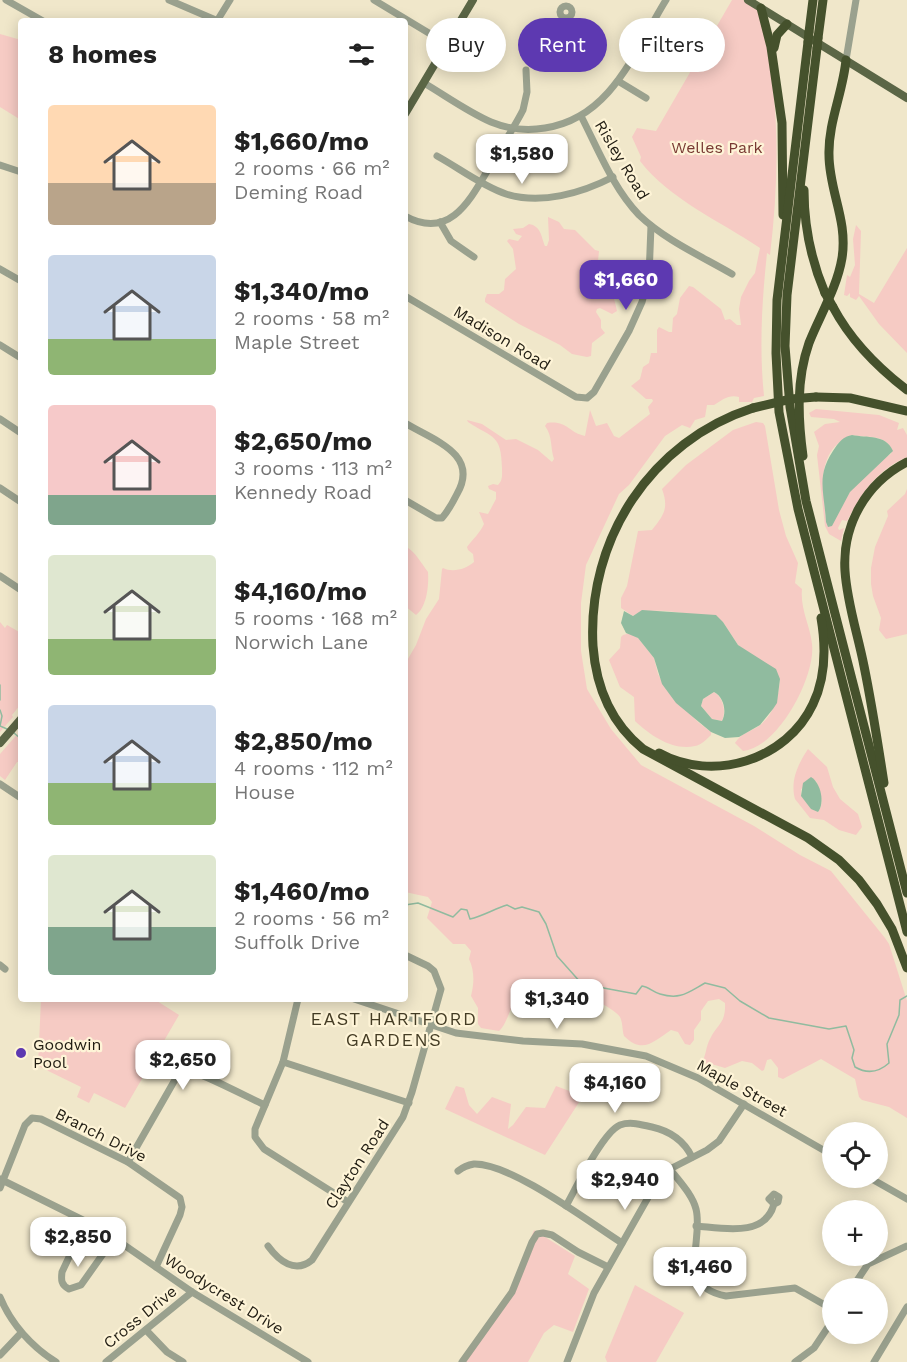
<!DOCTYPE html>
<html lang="en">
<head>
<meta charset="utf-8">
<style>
	:root { --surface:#fff; --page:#f2f2f2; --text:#222; --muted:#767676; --accent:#5d39b1 }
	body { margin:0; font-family:"Work Sans",sans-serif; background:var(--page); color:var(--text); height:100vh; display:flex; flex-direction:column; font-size:22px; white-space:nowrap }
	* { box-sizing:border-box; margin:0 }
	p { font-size:20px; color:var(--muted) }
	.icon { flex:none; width:33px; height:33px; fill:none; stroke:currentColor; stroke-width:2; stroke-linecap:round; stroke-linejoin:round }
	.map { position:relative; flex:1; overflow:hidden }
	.drawer { position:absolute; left:18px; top:18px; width:390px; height:984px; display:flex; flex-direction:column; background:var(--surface); border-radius:6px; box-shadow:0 3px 15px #0003 }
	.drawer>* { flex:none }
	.top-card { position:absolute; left:426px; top:18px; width:390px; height:54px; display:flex; gap:12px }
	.fabs { position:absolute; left:822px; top:1122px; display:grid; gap:12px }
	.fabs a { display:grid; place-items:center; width:66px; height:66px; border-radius:50%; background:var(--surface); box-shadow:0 3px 15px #0003; font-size:30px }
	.price { position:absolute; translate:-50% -51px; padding:0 14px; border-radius:12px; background:#fff; color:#222; font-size:20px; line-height:39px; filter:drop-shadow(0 2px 3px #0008) }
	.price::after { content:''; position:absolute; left:50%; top:36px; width:18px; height:14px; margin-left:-9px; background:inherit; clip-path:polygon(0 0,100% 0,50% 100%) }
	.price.active { background:var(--accent); color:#fff }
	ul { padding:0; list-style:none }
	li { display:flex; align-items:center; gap:18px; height:150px; padding:0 30px }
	li span { display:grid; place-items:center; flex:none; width:168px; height:120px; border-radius:6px; color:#555 }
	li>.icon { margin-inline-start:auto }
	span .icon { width:72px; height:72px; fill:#fffc; stroke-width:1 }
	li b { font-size:26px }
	h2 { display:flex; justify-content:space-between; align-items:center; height:72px; padding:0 30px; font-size:26px }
	.chip { padding:0 21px; border-radius:27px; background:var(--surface); box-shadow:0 3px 15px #0003; font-size:21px; line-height:54px }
	.chip.active { background:var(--accent); color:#fff }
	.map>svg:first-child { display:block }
	.green { fill:#f6cbc4; fill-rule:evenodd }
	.water { fill:#90bb9f; fill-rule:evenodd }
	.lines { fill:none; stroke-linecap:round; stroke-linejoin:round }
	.stream { stroke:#90bb9f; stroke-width:1.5 }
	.minor { stroke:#9aa18e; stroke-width:7 }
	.major { stroke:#5b6646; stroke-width:8 }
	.highway { stroke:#45512c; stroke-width:9 }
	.highway-bridge { stroke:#45512c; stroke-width:9 }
	.poi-dot { fill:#5d39b1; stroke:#fef4d7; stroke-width:2 }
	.labels { text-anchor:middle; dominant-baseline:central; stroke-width:4.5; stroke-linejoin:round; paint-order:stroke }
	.park-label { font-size:16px; fill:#783932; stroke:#fef4d7 }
	.street-label { font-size:16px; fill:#201c12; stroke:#fef4d7 }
	.poi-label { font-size:16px; fill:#201c12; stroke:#fef4d7; text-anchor:start }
	.neighbourhood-label { font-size:18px; letter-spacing:1.5px; fill:#443c24; stroke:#fef4d7 }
</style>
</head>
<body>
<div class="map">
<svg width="907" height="1362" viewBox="0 0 907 1362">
	<rect width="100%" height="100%" fill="#f0e7ca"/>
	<g class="green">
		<path d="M732 0H743L759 10C780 90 780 173 770 255L767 253C762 300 759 348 764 396L754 398 752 402H739V397C729 394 722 400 714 405H707L705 417 695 420 690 428 682 425 665 436 629 485 619 494 586 565 581 603V651L587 689 611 729 641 765 754 826 800 855 831 871 885 938 889 944 907 1001V1118L889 1107 862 1100 859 1097 855 1079 821 1059C809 1066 795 1072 783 1079L778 1077V1068L771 1059 767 1060 764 1070 762 1071 752 1063 742 1061 725 1068 715 1065H704L702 1063C706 1055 706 1046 710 1039 717 1024 726 1024 725 1003L719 999 708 1001 701 1011V1020L694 1030V1040L690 1045 685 1044 678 1032 671 1030C654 1041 643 1055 624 1036 622 1030 623 1023 620 1017 614 1007 573 990 561 984L555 988 550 997C543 997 539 991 532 991 512 989 510 1022 499 1031L481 1028 478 1024V1008L471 996C474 984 475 972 469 959L471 951 465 944H453L427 918 432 902 428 897 405 892V664L416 645 426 619 439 599 442 569 443 568C453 573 466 569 474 562L473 554 468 550 467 547C473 539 480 533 484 524L479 512 488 514 496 499V492L489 489 488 486 493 484 498 485C503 480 502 475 502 468 501 434 494 439 468 422L467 420 482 424 506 440 516 439 538 450 552 462 554 459C550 447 553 437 545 426L547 423C567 420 569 433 585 436L590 410 596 426 607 423 614 436 619 438 650 414 648 407 653 401 652 399H646L631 386 640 379 643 367 649 363 651 353H657V330L659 327 669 332H672L673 318 677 314 680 298 689 286 693 287 721 309 725 320 730 319 737 325H741L739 309 741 297 749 281 755 273 760 248C720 221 669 199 640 161L641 157 632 137 637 128 656 131Z"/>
		<polygon points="0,34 21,40 21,120 0,107"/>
		<path d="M548 217 559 222 564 229 575 230 595 250 599 251 598 261 613 262 612 268 604 283 613 294 617 311 612 314 600 308 597 309 596 312 601 320V328L605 333 592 343 591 356 587 357 572 354 560 345 519 324 485 302V299L487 294H499L504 290 505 279 516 269 513 249 507 241 509 239 518 241 522 236 516 234 513 229 523 228 529 224C541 226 541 236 545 246H547L549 240Z"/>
		<polygon points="856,225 861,231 859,294 874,303 907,248 907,353 879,324 859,296 856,300 850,297 850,293 847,296 844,295 847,275 850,277 855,265 853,239"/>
		<path d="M816 409 879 415 899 423 897 430 903 428 907 435V457C878 469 861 493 847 521L842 520 838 528 839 530 844 528 841 541 829 534 825 526 817 455 819 446 814 432 825 424 840 422 834 419 811 417 809 413ZM852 435C867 438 884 434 892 449L891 454C877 462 859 481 849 493 838 507 844 512 826 522 824 488 814 451 852 435Z"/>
		<path d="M756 422 763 423 765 426 779 510 786 536 798 563 795 583 802 589C800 609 810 625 812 644 816 676 778 748 743 751L735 743C741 733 750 732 759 726 774 715 779 696 780 679L738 645 723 622C701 616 652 604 633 616L621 608V598L627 586 638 531 652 530C664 515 669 508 662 489L686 465 733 430Z"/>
		<polygon points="907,489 907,634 886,639 879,630 881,618 873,596 871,584 871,568 875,547 888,516 887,511 905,494"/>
		<path d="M405 546C415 551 421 563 428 572 429 585 427 607 416 615L405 606Z"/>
		<polygon points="0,622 5,628 7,625 21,633 21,704 12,715 13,717 0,732"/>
		<path d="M630 633 638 638 654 658 658 674 666 689 698 722 711 732V735C707 739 701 745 695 746 673 751 651 736 635 721L634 697 620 687 609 660 620 648 621 637 623 635Z"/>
		<path d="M714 692C724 698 726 712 722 721L712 719 701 706 703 699Z"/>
		<polygon points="21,730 21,762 17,762 5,780 0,776 0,754"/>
		<path d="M808 749 827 767 833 787 840 799 858 814 862 827 856 835 839 830 824 820 810 818 795 799C790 781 798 764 808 749ZM816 781C820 790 825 804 818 812L801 796V789Z"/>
		<polygon points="41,999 158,999 157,1001 179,1015 125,1108 94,1093 89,1103 77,1097 81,1087 38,1066"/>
		<polygon points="456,1086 464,1088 469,1105 477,1114 492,1097 511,1104 508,1129 513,1125 526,1107 545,1108 556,1086 583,1096 545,1155 445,1109"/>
		<polygon points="534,1230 575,1256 568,1274 589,1289 573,1332 554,1325 544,1333 528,1362 459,1362 510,1290"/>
		<polygon points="635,1285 684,1313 656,1362 607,1362 605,1357"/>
	</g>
	<g class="water">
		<path d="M852 435C867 438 886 434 893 451L850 492 832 526 828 527 826 522C824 488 815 475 837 445 842 439 844 437 852 435Z"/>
		<path d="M642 610 716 615 723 622 738 645 776 669 780 679 777 703 773 709 760 725 739 737 725 738 711 732 676 703 662 684 654 658 638 638 626 633 621 623 624 611 633 616ZM714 692C724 697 727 712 722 721L712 719 701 706 703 699Z"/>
		<path d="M811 777C821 783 825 803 818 812L811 809 801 796 803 783Z"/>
	</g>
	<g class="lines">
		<g class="stream">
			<polyline points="0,685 0,700"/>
			<polyline points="0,710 2,716 0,726"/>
			<polyline points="0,726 7,729"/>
			<polyline points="14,733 21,739"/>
			<path d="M405 905 418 903 453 917 461 909 467 910 470 919C483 916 494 909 507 905L515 909 522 907 539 912 546 924 557 956 582 984 636 994 642 986C649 987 653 992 660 994 680 1000 687 993 705 983L725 988 740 1001 769 1018 829 1029 846 1026 854 1050 852 1058 855 1067C867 1074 879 1072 889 1063L887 1044 899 1015 900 1000 907 996"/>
		</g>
		<g class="minor">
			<polyline points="6,0 43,21"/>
			<polyline points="169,0 218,21"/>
			<polyline points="374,0 447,44"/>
			<circle cx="566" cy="12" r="6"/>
			<polyline points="217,21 230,0"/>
			<polyline points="846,60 856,0"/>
			<polyline points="618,81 646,98"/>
			<path d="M424 83C446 96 468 112 491 122 508 129 527 131 545 128 612 118 635 50 666 0"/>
			<path d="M581 116C598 149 613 188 639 215 665 240 701 256 732 274"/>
			<path d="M437 156C459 168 482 186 506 194 541 205 582 193 613 177"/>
			<polyline points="0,165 21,172"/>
			<path d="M405 216C452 242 472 196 492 163 502 145 514 128 523 110L527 92 526 70"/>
			<polyline points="440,222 451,241 474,257"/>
			<polyline points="0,269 21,281"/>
			<polyline points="405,296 576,397 587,398 594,392 629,331 642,302 649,276 651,226"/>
			<polyline points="0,345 21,358"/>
			<polyline points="0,419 21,433"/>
			<path d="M405 423C433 440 480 454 457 494 453 502 448 511 442 518H436L405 500"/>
			<polyline points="0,488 21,502"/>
			<polyline points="0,576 21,590"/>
			<polyline points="0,784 21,798"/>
			<polyline points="0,965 5,969"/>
			<polyline points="298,999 283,1062 255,1129 255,1137 264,1149 348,1202"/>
			<polyline points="354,999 456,1033 523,1041 582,1044 646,1056 698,1078 832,1155"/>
			<polyline points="283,1062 409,1103"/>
			<path d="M128 1162 176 1078C180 1075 183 1071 188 1071 196 1070 253 1100 265 1105"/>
			<path d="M670 1169C679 1181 692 1194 696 1209 704 1240 675 1287 726 1296L795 1288 832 1309"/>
			<path d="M458 1171C463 1167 468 1165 474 1164 511 1163 589 1222 622 1243"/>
			<polyline points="870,1178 907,1199"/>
			<polyline points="0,1179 101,1229 192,1292 308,1362"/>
			<polyline points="0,1188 25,1125 32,1118 41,1119 128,1162 180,1198 182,1207 180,1215 156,1267"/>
			<path d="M566 1206C576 1188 603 1132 620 1125 631 1121 642 1125 652 1127 670 1131 684 1141 692 1157"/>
			<path d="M86 1221 62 1272C61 1280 61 1285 69 1289L81 1285 115 1237"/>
			<path d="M696 1226C722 1228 765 1238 774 1204L778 1202 779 1197 774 1194 769 1199 774 1204"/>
			<path d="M268 1246C279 1261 295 1274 312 1260L403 1117 412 1092 441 989 434 971 428 966 405 955"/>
			<polyline points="852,1288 868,1264 907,1246"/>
			<path d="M0 1297C11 1324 32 1347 56 1362"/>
			<polyline points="146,1330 167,1352 183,1362"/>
			<polyline points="0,1355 21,1333"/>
			<polyline points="106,1362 192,1292"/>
			<polyline points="462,1362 512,1292 532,1242 537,1234 543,1233 552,1235 578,1252 608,1267"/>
			<polyline points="567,1362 594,1293 654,1187 670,1169 707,1150 719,1141 744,1104"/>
			<polyline points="795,1362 814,1348 832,1321"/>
			<polyline points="874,1362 907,1307"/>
		</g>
		<g class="major">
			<polyline points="748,0 907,98"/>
			<polyline points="405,114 473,0"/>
			<polyline points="0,743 21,719"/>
		</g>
		<g class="highway">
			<polyline points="761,8 771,47 782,123 783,215"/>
			<polyline points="809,32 813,0"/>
			<polyline points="818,38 823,0"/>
			<polyline points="808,42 777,300 776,353 779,412 798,509 907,932"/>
			<polyline points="774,48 777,35 787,24"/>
			<polyline points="817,48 787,295 785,346 790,407 806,501 907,893"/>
			<path d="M804 190C804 226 811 260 825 293"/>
			<path d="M833 307C851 341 877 367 907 390"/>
			<polyline points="816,397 850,398 907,411"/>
			<path d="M753 408C651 441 587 539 593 646 596 687 611 723 643 749L808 838 839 860 859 880 877 904 892 929 907 968"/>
			<path d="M803 456C798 419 796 380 809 343 820 315 837 288 842 258 848 220 829 191 829 155 828 123 843 92 846 60"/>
			<path d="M659 753C713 783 787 760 813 704 826 677 826 647 821 618"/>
			<path d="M884 783C878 744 872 705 864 666 858 635 847 603 845 571 842 525 866 483 907 462"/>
		</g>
		<g class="highway-bridge">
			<polyline points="808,42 809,32"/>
			<polyline points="817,48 818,38"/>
			<polyline points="825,293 833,307"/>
			<polyline points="753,408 791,399 816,397"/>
		</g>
	</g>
	<circle class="poi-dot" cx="21" cy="1053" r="6"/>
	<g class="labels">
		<g class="park-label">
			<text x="717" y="147">Welles Park</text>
		</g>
		<g class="street-label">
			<text transform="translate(622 160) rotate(59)">Risley Road</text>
			<text transform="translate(502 338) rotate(31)">Madison Road</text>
			<text transform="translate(742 1088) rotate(29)">Maple Street</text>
			<text transform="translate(101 1135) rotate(27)">Branch Drive</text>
			<text transform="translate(357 1164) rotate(-57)">Clayton Road</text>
			<text transform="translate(224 1294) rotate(32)">Woodycrest Drive</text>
			<text transform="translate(140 1317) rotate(-39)">Cross Drive</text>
		</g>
		<g class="poi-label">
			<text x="33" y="1044">Goodwin<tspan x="33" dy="18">Pool</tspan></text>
		</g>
		<g class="neighbourhood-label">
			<text x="394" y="1018">EAST HARTFORD<tspan x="394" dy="21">GARDENS</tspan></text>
		</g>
	</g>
</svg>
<div class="fabs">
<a><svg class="icon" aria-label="locate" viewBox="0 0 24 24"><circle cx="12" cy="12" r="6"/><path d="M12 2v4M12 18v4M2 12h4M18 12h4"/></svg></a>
<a>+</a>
<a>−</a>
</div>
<b class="price" style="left:522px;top:185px">$1,580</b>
<b class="price active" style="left:626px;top:311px">$1,660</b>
<b class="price" style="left:557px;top:1030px">$1,340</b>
<b class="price" style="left:183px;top:1091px">$2,650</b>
<b class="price" style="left:615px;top:1114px">$4,160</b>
<b class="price" style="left:625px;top:1211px">$2,940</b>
<b class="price" style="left:78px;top:1268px">$2,850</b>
<b class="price" style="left:700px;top:1298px">$1,460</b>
<div class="top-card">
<a class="chip">Buy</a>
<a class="chip active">Rent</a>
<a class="chip">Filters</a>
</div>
<section class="drawer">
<h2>8 homes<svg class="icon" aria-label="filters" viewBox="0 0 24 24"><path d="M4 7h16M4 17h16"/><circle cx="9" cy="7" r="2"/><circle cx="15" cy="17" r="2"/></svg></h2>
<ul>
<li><span style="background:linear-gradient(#ffd9b3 65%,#b9a48a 0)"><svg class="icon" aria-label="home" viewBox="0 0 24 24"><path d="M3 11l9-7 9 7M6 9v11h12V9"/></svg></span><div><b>$1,660/mo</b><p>2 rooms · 66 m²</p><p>Deming Road</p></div></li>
<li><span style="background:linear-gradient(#c9d6e8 70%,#8fb573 0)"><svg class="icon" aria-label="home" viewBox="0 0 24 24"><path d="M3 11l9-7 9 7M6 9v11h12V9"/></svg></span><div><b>$1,340/mo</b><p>2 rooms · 58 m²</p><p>Maple Street</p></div></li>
<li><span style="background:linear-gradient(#f6c9c9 75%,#7fa58c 0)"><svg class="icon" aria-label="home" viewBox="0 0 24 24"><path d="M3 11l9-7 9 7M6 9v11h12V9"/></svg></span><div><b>$2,650/mo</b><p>3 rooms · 113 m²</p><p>Kennedy Road</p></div></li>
<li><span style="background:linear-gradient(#dfe7d0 70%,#8fb573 0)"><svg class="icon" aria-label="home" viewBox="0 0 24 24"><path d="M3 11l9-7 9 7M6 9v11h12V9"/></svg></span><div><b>$4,160/mo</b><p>5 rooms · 168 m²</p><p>Norwich Lane</p></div></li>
<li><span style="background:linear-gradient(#c9d6e8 65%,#8fb573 0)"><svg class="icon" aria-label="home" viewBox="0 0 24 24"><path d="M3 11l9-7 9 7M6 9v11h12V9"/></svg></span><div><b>$2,850/mo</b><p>4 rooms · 112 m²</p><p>House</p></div></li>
<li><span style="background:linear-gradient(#dfe7d0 60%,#7fa58c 0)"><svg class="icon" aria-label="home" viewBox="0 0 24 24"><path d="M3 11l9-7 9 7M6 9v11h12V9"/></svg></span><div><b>$1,460/mo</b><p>2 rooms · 56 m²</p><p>Suffolk Drive</p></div></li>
</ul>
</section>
</div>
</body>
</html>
